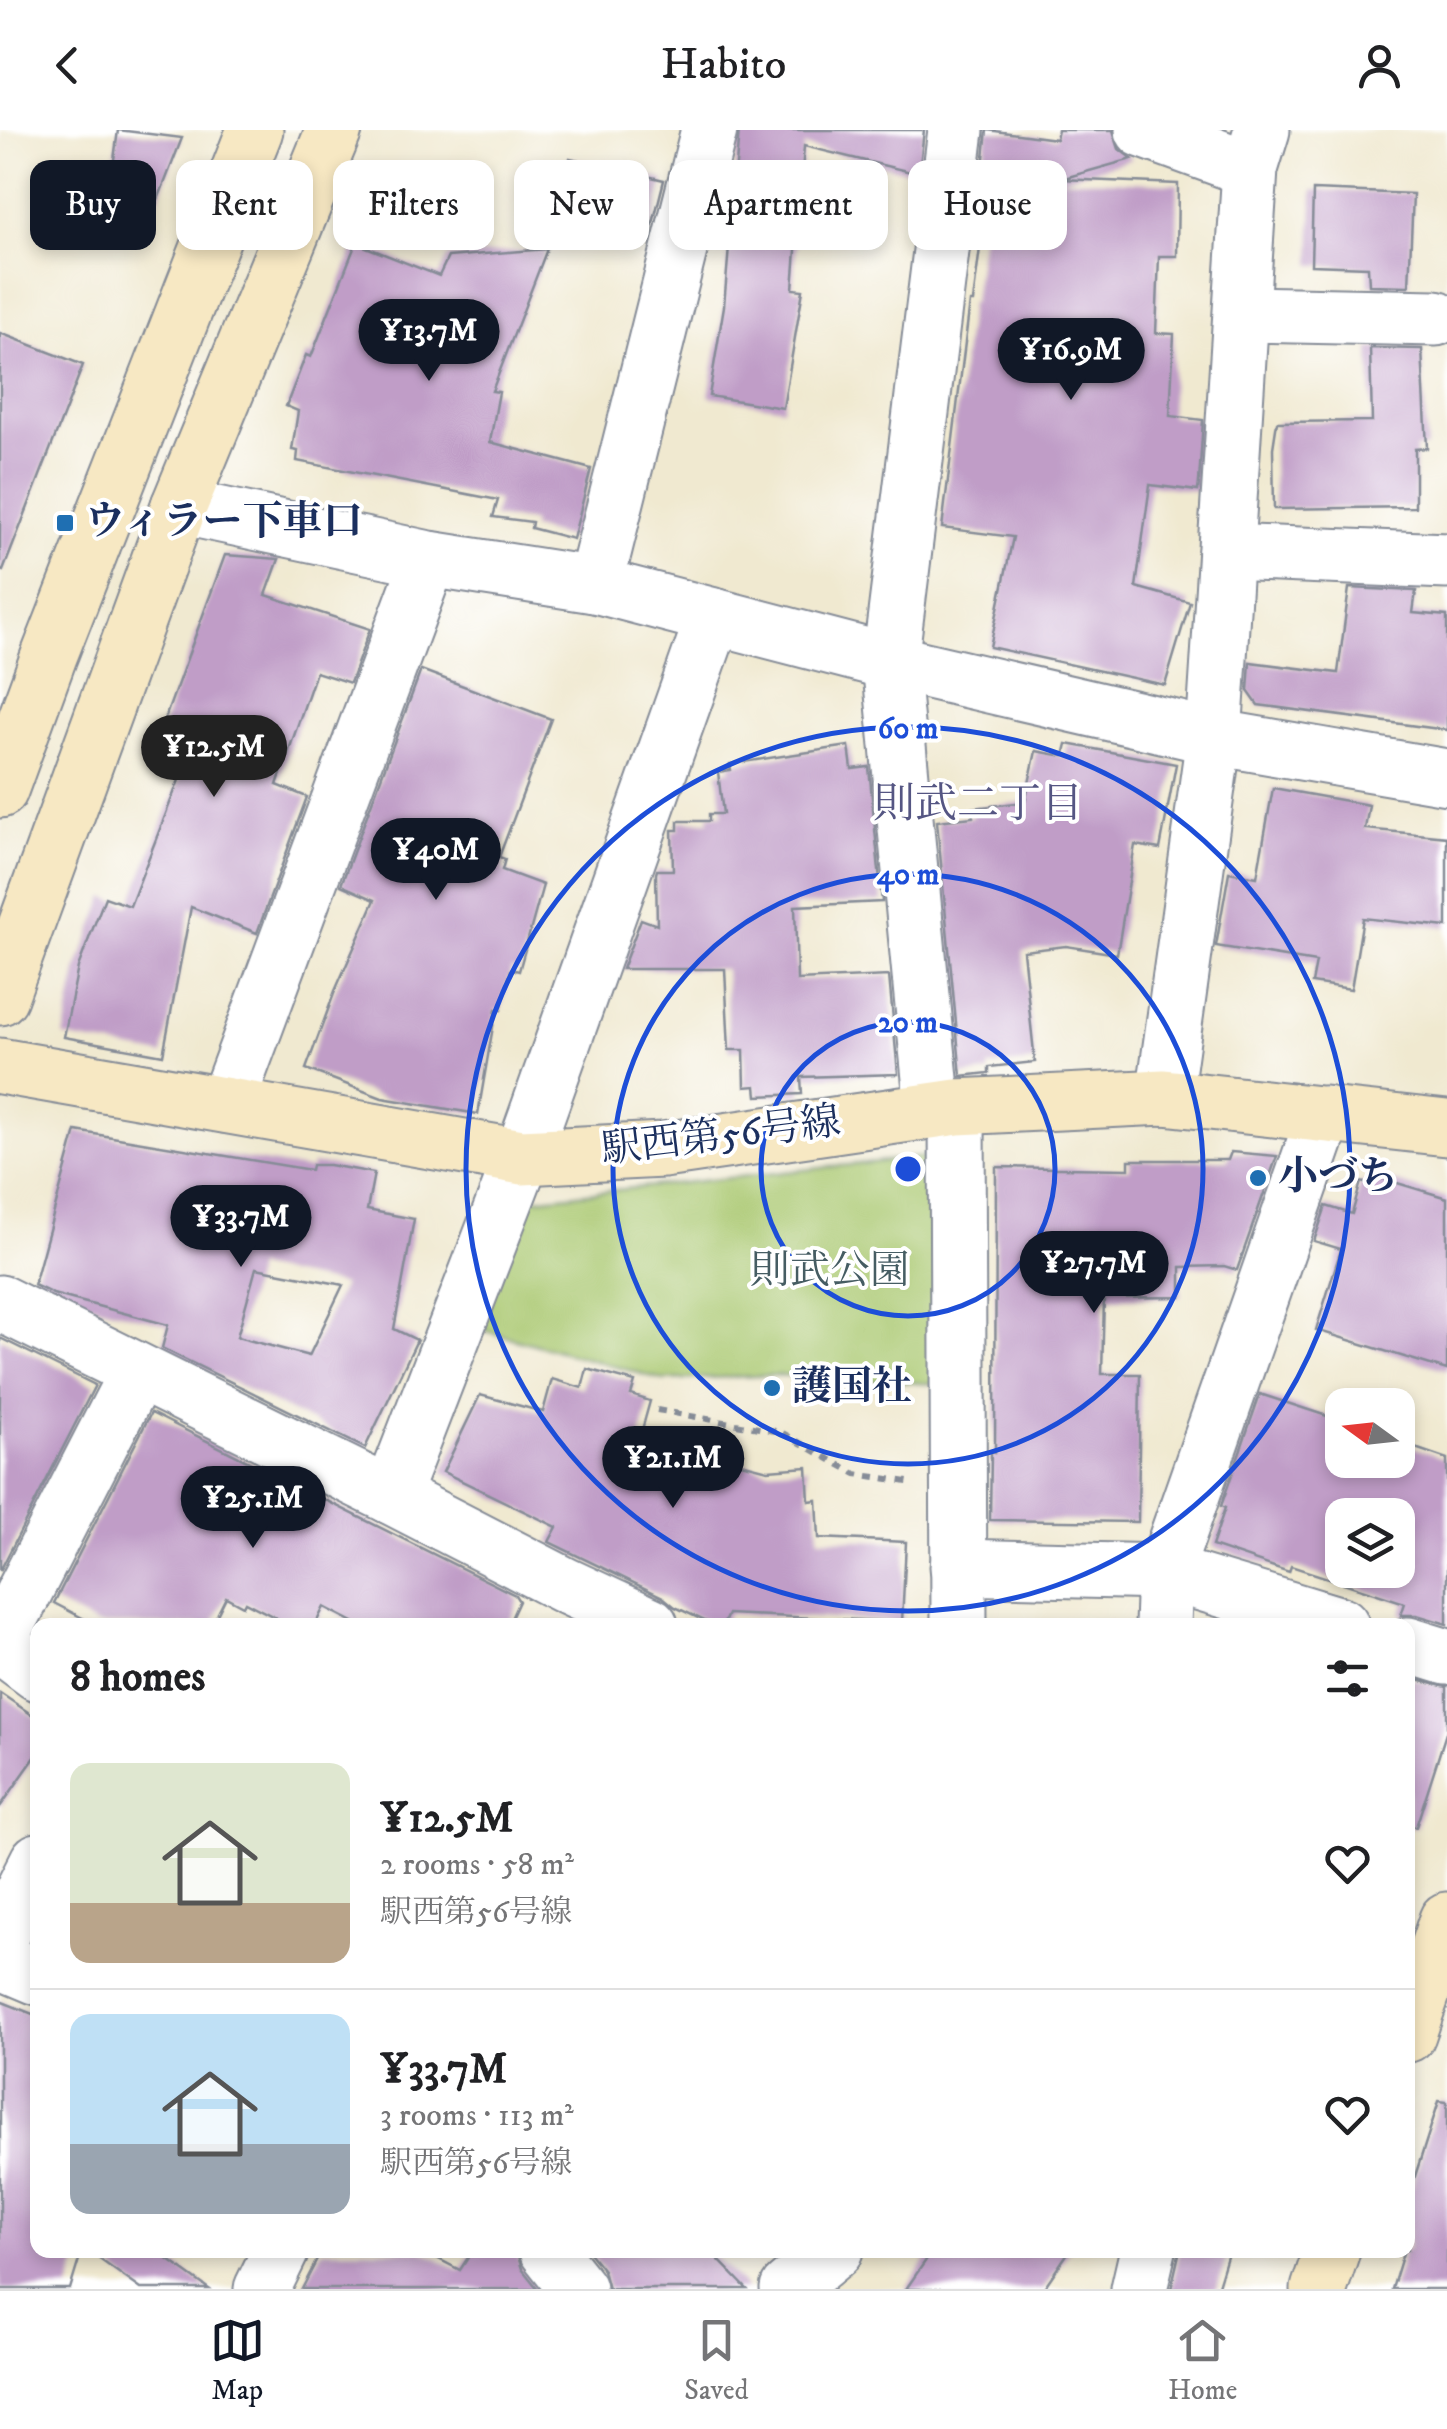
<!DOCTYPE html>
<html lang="en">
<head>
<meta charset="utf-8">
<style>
	:root { --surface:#fff; --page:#f2f2f2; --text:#202124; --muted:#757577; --line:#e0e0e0; --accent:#111827 }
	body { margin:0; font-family:"IM FELL DW Pica","Noto Serif JP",serif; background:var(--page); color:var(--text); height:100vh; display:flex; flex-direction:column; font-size:38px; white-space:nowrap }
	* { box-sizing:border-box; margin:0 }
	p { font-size:32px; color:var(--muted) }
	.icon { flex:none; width:55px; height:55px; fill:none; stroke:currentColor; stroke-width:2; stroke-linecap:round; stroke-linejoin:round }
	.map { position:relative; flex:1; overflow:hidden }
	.panel { position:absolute; left:30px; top:1488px; width:1385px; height:640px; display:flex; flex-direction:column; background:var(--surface); border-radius:20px; box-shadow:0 5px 15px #0003 }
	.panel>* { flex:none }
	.banner { position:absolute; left:30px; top:30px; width:1388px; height:90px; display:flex; gap:20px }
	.needle { width:65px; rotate:285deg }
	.buttons { position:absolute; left:1325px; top:1258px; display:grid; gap:20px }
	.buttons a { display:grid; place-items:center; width:90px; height:90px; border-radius:20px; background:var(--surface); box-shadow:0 5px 15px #0003; font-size:50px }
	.price { position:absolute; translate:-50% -85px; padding:0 22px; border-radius:35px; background:var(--accent); color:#fff; font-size:32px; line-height:65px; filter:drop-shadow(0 2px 5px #0008) }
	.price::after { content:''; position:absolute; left:50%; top:60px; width:30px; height:22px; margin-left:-15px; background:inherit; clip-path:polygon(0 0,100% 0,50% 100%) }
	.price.active { background:#222; color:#fff }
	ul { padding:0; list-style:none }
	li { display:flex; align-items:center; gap:30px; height:250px; padding:0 40px }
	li+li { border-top:2px solid var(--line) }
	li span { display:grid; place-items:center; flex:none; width:280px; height:200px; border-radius:20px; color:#555 }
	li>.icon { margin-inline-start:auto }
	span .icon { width:120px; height:120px; fill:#fffc; stroke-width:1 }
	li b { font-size:42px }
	h2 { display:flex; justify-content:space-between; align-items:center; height:120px; padding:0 40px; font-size:42px }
	.chip { padding:0 35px; border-radius:20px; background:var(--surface); box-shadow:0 5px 15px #0003; font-size:35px; line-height:90px }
	.chip.active { background:var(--accent); color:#fff }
	header { display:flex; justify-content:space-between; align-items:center; height:130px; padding:0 40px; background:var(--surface); font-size:45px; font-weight:600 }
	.dock { display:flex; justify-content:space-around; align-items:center; height:140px; border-top:2px solid var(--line); background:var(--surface); font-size:28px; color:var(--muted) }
	.dock a { display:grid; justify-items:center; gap:5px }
	.dock .active { color:var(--accent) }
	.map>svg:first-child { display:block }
	.green { fill:#a9c76e; stroke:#627b66; stroke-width:2.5 }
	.building { fill:#c09dc7; fill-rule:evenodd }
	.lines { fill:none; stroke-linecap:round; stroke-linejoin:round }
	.street-casing { stroke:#868c97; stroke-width:59 }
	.secondary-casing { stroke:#868c97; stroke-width:59 }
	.path { stroke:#868c97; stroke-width:6; stroke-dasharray:8 8; stroke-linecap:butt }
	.street { stroke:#fff; stroke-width:55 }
	.secondary { stroke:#f7e8c3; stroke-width:55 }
	.ring { fill:none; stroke:#1d4ed8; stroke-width:5 }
	.poi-dot { fill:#1f6fb2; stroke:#fff; stroke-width:4 }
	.labels { text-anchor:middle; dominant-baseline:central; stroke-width:8; stroke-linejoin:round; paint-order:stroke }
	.poi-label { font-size:40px; font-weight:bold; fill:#1b2f5e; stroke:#fff; text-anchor:start }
	.street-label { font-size:40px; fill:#1b2f5e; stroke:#fff }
	.park-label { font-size:40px; fill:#465d63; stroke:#fff }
	.neighbourhood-label { font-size:42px; fill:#555683; stroke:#fff }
	.centre { fill:#1d4ed8; stroke:#fff; stroke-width:5 }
	.ring-label { font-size:30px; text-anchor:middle; font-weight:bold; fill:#1d4ed8; stroke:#fff; stroke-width:8; stroke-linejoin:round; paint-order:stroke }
</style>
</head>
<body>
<header><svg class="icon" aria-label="back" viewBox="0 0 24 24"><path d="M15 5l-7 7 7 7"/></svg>Habito<svg class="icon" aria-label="person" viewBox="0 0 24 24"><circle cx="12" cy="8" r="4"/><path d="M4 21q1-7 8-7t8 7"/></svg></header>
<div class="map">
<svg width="1447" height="2159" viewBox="0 0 1447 2159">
	<rect width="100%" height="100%" fill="#fff"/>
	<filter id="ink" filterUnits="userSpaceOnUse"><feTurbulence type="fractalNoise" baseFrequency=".01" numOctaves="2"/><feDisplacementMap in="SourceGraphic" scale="20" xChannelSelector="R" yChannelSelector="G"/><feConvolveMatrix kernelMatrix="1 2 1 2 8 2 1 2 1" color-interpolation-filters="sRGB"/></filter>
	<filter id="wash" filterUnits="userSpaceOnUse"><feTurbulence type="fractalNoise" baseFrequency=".0048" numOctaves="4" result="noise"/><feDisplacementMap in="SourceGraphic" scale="40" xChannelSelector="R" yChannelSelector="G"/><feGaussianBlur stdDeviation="2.25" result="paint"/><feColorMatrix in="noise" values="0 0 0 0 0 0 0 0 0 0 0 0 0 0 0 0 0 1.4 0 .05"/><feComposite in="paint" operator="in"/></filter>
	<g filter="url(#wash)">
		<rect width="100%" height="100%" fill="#f0e9d0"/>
		<polygon class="green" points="923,1027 939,1048 934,1254 780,1245 664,1250 479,1199 523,1070"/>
		<g id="blocks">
			<g class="building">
				<polygon points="118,0 182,8 145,103 97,84 112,45"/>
				<polygon points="739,0 924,0 919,44 804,16 793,159 803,160 783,278 709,266 724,176"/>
				<polygon points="987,0 1056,9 1058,0 1113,0 1119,19 1132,29 1061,49 1178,54 1177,126 1159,126 1156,203 1174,204 1170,286 1203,290 1199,352 1198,361 1150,355 1136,457 1190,472 1165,555 990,517 1013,407 942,398 970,172 973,172 988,56 981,55"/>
				<polygon points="570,28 664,50 650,105 556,80"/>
				<polygon points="1313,60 1413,64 1409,156 1369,155 1368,137 1311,135"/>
				<polygon points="356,113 439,146 448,127 547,119 492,261 499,262 490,312 591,339 573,409 531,398 532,392 493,387 498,370 297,331 298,321 292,320 298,281 286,276 306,225 311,227"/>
				<polygon points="0,203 83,235 3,441 0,440"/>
				<polygon points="1370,218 1422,219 1427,318 1415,319 1415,377 1274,379 1273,318 1277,292 1372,291"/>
				<polygon points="225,425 279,429 266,465 370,499 350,553 316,542 277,655 307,667 257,803 191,777 163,925 64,907 78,837 105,767 130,776 193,614 160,602"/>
				<polygon points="1349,458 1416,461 1413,483 1447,486 1447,600 1258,575 1248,561 1250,532 1338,543"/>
				<polygon points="421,540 551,589 499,727 505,729 502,740 543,755 519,841 511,839 501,880 496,879 478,984 382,968 306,939 335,861 375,770 341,755"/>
				<polygon points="1067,614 1176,634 1160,719 1135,715 1117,824 1066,816 1023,821 1035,932 989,937 989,943 961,946 937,691 973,687 972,678 1025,672 1036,621 1064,626"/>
				<polygon points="849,616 852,639 869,637 882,772 795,776 797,850 889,846 898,944 801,947 802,964 757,966 756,956 745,957 744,920 729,920 725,839 622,839 641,789 657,795 656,744 657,740 673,740 672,700 678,700 678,691 709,691 709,684 723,684 718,642 731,640 730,634"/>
				<polygon points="1273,658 1369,675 1365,699 1447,707 1447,797 1363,788 1351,859 1312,853 1316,832 1216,816 1229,742 1257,747"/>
				<path d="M76 1001 311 1040 312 1035H329L374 1043 367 1080 414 1089 394 1199 417 1210 365 1318 162 1218 168 1195 53 1164 34 1155ZM256 1138 343 1155 309 1226 237 1207Z"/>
				<polygon points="1231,1022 1277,1026 1237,1140 1224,1136 1181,1137 1181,1167 1104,1168 1102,1244 1140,1244 1138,1392 990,1390 991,1321 995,1322 996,1037 1129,1039 1129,1030 1228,1030"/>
				<polygon points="1374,1046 1447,1068 1447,1240 1316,1200 1341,1119 1314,1111 1326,1076 1352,1084 1361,1052 1372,1055"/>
				<polygon points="0,1208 95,1255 0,1441"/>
				<polygon points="587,1239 635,1252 631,1265 650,1271 640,1307 768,1340 807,1337 809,1371 817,1370 819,1408 906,1412 902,1492 728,1484 723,1495 713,1495 675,1477 663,1467 549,1412 557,1397 443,1342 480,1265 543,1282 552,1249 582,1258"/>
				<path d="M1260 1264 1342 1291V1330H1398V1312L1447 1329V1494L1417 1485H1401L1405 1473 1291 1436 1289 1442 1212 1416 1225 1378 1221 1376ZM1342 1385H1398V1440H1342Z"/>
				<polygon points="151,1283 515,1465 519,1471 508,1495 359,1495 324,1477 315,1495 290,1495 245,1472 243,1476 226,1467 212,1495 96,1495 54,1473"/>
				<polygon points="1408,1548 1447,1557 1447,1600 1416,1697 1408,1696"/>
				<polygon points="0,1563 38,1589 38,1623 0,1677"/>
				<polygon points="0,1871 38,1886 38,2120 82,2120 70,2159 0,2159"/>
				<polygon points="1439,1971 1447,1972 1447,2159 1392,2159 1404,2120 1408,2120 1408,2068"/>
				<polygon points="87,2120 155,2120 209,2159 141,2159"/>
				<polygon points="322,2120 421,2120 460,2140 473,2120 516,2120 522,2139 538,2159 302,2159"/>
				<polygon points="587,2120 709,2120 747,2159 608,2159 603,2140"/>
				<polygon points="933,2120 1070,2120 1043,2159 906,2159"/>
				<polygon points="1180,2120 1229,2120 1217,2159 1171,2159"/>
			</g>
		</g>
	</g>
	<g filter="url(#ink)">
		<use href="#blocks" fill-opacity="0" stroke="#868c97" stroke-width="2.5"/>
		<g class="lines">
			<defs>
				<g id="street">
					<polyline points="1143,0 1250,39"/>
					<polyline points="1243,184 1436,188"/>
					<polyline points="179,376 429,429 595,455 890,532 1214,607 1447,647"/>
					<polyline points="1226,422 1447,431"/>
					<polyline points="595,455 709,0"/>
					<polyline points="1164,967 1214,607 1250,39 1262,0"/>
					<polyline points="226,975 429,429"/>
					<polyline points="957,977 959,1495"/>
					<polyline points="933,980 890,532 956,0"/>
					<polyline points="0,1173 391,1366 564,1455 650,1495"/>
					<polyline points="391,1366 522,1027 714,486"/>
					<polyline points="958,1437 1165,1442 1341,1495"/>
					<polyline points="1163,1495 1165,1442 1325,984"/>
					<polyline points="0,1509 137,1242"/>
					<polyline points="0,1515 38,1543"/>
					<polyline points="1408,1515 1447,1527"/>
					<polyline points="0,1806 38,1731"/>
					<polyline points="0,1831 38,1847"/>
					<polyline points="547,2120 578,2159"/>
					<polyline points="262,2159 281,2120"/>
					<polyline points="788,2159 835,2120"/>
					<polyline points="1139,2159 1148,2120"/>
				</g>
				<g id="secondary">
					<polyline points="0,660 49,526 255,0"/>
					<polyline points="0,867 179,376 334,0"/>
					<polyline points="0,936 522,1027 663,1020 957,977 1164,967 1447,998"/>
					<polyline points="1408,1904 1447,1790"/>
					<polyline points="1319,2159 1332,2120"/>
				</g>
			</defs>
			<use href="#street" class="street-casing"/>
			<use href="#secondary" class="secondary-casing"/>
			<polyline class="path" points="657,1280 781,1302 856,1344 908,1352"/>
			<use href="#street" class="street"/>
			<use href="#secondary" class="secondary"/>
		</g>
	</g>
	<g class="ring">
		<circle cx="908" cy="1039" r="147"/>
		<circle cx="908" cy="1039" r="295"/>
		<circle cx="908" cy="1039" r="442"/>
	</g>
	<g class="poi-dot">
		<rect x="55" y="383" width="20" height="20" rx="5"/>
		<circle cx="1258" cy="1048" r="10"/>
		<circle cx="772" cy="1258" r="10"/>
	</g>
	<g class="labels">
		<g class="poi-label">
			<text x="85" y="393">ウィラー下車口</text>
			<text x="1278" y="1048">小づち</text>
			<text x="792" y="1258">護国社</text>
		</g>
		<g class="street-label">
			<text transform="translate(721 1007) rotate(-7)">駅西第56号線</text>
		</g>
		<g class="park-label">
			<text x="830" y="1142">則武公園</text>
		</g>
		<g class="neighbourhood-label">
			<text x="978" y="675">則武二丁目</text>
		</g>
	</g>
	<circle cx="908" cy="1039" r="15" class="centre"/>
	<g class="ring-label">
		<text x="908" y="608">60 m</text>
		<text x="908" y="754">40 m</text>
		<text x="908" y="902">20 m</text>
	</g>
</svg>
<div class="buttons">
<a><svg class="needle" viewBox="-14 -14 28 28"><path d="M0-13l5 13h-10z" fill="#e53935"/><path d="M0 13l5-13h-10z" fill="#757577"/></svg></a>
<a><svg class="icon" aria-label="layers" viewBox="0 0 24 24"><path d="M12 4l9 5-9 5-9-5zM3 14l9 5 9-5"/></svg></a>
</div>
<b class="price" style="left:429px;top:254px">¥13.7M</b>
<b class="price" style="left:1071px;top:273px">¥16.9M</b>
<b class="price active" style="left:214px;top:670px">¥12.5M</b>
<b class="price" style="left:436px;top:773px">¥40M</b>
<b class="price" style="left:241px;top:1140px">¥33.7M</b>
<b class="price" style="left:1094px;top:1186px">¥27.7M</b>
<b class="price" style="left:673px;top:1381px">¥21.1M</b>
<b class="price" style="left:253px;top:1421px">¥25.1M</b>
<div class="banner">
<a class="chip active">Buy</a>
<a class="chip">Rent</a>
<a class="chip">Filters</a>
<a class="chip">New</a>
<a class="chip">Apartment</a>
<a class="chip">House</a>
</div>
<section class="panel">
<h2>8 homes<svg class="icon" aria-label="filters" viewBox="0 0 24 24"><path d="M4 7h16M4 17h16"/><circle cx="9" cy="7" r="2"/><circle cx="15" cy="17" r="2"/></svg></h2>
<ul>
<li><span style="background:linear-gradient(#dfe7d0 70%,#b9a48a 0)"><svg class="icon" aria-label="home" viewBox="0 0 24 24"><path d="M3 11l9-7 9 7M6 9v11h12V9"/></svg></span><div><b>¥12.5M</b><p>2 rooms · 58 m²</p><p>駅西第56号線</p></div><svg class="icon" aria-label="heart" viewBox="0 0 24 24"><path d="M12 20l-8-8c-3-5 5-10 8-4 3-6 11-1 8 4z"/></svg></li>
<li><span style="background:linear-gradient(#bfe0f5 65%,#9aa5b1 0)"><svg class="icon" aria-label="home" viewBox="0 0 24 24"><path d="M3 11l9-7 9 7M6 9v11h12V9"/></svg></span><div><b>¥33.7M</b><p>3 rooms · 113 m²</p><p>駅西第56号線</p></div><svg class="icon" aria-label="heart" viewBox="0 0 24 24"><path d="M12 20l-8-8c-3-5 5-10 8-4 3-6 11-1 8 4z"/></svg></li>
</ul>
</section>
</div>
<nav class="dock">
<a class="active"><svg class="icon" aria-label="map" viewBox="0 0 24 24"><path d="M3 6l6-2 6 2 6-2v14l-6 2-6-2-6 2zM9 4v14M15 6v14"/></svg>Map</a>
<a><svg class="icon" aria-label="saved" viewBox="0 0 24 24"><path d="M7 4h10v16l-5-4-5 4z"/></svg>Saved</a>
<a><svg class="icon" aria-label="home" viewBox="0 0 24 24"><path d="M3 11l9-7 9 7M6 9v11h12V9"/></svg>Home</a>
</nav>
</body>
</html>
